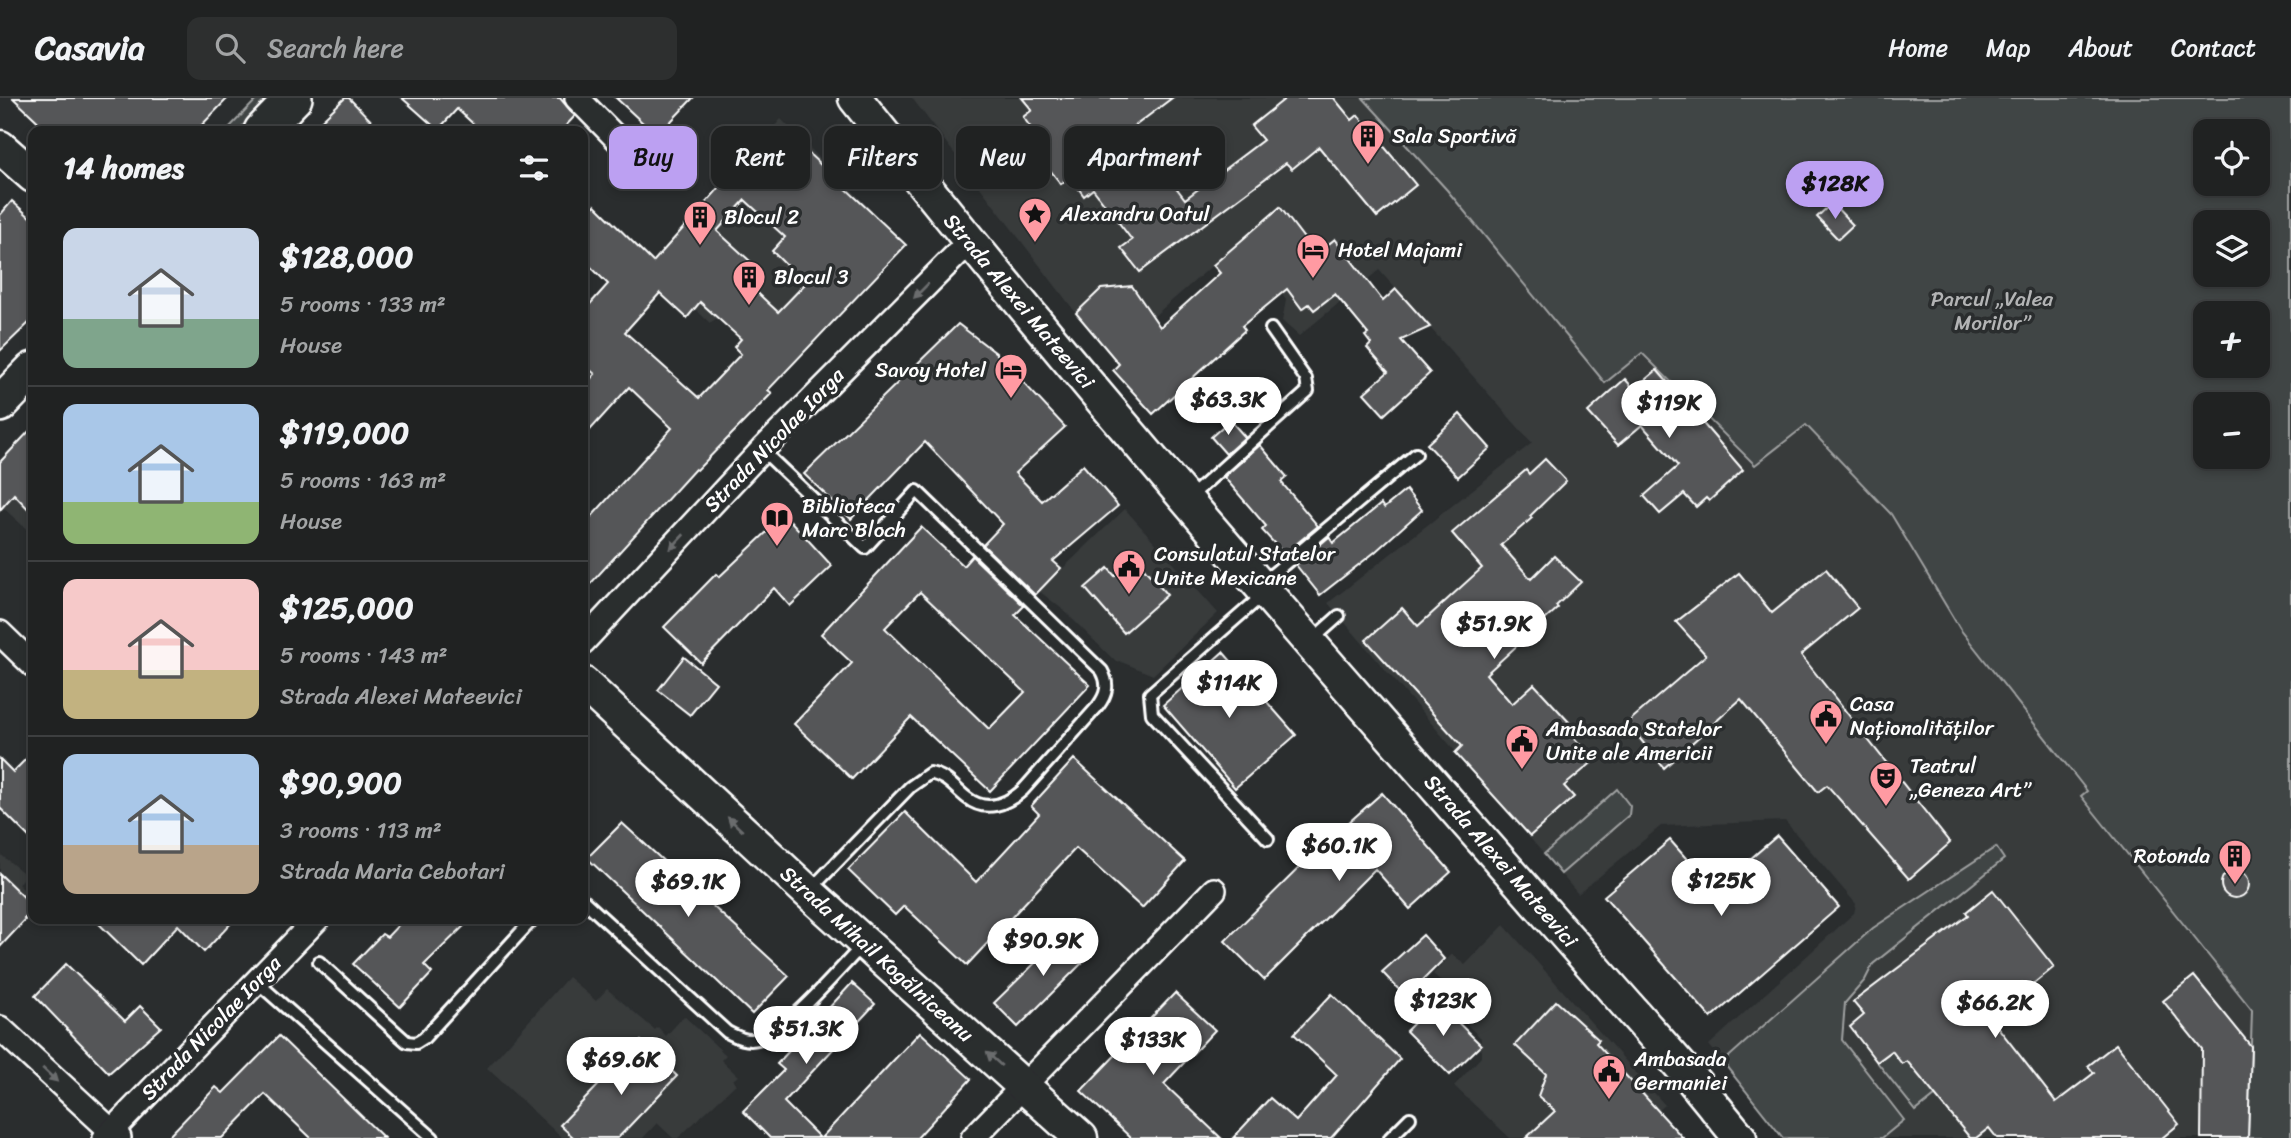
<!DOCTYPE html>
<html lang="en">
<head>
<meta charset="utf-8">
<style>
	:root { --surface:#202222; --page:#2d2f2f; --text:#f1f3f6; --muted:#a2a4a5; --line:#3d3f40; --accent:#bca0f2 }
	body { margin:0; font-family:Sriracha,sans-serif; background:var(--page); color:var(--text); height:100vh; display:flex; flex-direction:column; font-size:26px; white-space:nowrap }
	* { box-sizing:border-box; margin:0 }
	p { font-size:23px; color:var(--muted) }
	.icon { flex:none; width:38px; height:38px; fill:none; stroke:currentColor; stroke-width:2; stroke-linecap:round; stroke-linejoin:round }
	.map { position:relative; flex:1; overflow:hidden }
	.drawer { position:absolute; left:28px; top:28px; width:560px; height:798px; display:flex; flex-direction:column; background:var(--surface); border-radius:14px; box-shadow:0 4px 10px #0003,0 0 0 2px var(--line) }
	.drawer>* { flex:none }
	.top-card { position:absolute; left:609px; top:28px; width:665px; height:63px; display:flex; gap:14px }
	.tools { position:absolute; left:2193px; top:21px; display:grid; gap:14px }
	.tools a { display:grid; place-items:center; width:77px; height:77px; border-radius:14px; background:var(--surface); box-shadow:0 4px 10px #0003,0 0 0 2px var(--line); font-size:35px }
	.price { position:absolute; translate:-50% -60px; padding:0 16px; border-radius:24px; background:#fff; color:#222; font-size:23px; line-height:46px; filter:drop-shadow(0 2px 4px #0008) }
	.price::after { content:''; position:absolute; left:50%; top:42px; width:21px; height:16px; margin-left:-10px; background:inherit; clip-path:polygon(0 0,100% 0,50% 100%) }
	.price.selected { background:var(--accent); color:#111 }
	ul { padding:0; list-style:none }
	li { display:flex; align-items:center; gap:21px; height:175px; padding:0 35px }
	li+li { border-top:2px solid var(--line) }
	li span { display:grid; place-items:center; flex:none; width:196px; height:140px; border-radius:14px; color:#555 }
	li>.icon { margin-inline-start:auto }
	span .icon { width:84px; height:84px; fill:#fffc; stroke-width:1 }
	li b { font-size:30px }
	h2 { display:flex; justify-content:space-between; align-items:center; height:84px; padding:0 35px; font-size:30px }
	.chip { padding:0 24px; border-radius:14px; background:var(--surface); box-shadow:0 4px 10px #0003,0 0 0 2px var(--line); font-size:24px; line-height:63px }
	.chip.selected { background:var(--accent); color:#111 }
	header { display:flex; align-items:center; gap:42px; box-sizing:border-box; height:98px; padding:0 35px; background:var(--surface); border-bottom:2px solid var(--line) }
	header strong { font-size:33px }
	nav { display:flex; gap:38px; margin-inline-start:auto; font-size:24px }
	.search { width:490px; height:63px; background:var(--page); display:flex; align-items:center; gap:18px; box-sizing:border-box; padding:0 24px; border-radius:14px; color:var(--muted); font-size:26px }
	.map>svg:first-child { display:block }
	.built { fill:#373a3b }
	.green { fill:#414445; stroke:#a0a2a2; stroke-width:2; fill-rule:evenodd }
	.building { fill:#555758; stroke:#fff; stroke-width:2; fill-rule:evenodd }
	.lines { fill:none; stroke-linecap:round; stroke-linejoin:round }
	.service-casing { stroke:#fff; stroke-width:16 }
	.minor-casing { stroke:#fff; stroke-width:28 }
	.secondary-casing { stroke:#fff; stroke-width:37 }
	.primary-casing { stroke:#fff; stroke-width:40 }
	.service { stroke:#2a2d2e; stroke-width:10 }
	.minor { stroke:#2a2d2e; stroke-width:23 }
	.secondary { stroke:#2a2d2e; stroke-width:32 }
	.primary { stroke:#2a2d2e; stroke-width:35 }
	.oneway { fill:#6a6c6d }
	.labels { text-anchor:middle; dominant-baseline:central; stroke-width:7; stroke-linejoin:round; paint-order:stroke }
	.poi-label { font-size:21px; fill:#fff; stroke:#2a2d2e; text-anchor:start }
	.park-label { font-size:21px; fill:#b3b4b5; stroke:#2a2d2e }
	.street-label { font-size:21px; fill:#fff; stroke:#2a2d2e }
</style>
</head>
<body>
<header>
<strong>Casavia</strong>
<div class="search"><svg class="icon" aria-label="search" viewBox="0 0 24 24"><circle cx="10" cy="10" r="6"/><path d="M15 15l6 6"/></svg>Search here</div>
<nav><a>Home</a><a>Map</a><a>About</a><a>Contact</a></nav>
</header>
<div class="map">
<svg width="2291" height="1040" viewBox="0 0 2291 1040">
	<rect width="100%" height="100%" fill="#2a2d2e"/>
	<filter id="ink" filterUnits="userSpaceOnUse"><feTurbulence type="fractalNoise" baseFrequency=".0143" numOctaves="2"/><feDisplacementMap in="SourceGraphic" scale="14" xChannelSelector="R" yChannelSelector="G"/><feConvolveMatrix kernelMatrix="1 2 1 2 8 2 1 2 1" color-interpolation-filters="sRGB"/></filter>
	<g filter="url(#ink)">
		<g class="built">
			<polygon points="912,0 1363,0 1447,92 1605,285 1641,255 1755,367 1805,326 1891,416 1960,531 2088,693 2082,699 2252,912 2248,1040 1783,1040 1709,947 1854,815 1856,806 1785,723 1661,728 1578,796 1328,505 1532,345 1379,172 1299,238 1282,223 1286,202 1242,142 1153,219 1138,197 1115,189 1101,191 1076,215"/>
			<polygon points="781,21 906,147 808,251 779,223 739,232 735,236 717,220 710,225 695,211 687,220 660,196 650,206 630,189"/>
			<polygon points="33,329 33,437 0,407 0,364"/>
			<polygon points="1125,411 1218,515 1153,577 1119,563 1116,564 1062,511 1039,493"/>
			<polygon points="0,756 26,777 18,786 33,801 33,811 0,849"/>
			<polygon points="1504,827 1665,1007 1628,1040 1510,1040 1454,988 1481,959 1481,940 1433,895 1443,885 1433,876 1452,856 1465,867"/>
			<polygon points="568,879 596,903 607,891 655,932 658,929 666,938 684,918 726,957 721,962 738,978 733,982 736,986 678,1040 673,1040 657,1025 643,1040 562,1040 487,970"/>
		</g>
		<g class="green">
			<polygon points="258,0 270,0 238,33 226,33"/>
			<path d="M1363 0H2291V1040H2248L2252 912 2081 698 2087 693 1960 531 1891 416 1806 327 1755 367 1642 255 1605 285 1447 92ZM2205 33H2258V86H2205ZM2205 124H2258V177H2205ZM2205 215H2258V268H2205ZM2205 306H2258V359H2205Z"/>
			<polygon points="1617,691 1630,708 1629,717 1561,776 1544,756"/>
			<polygon points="1996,749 2004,761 1873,866 1865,882 1845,905 1842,942 1904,1022 1882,1040 1783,1040 1723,964 1873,830"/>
			<polygon points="1892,953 1908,962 1936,997 1916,1013 1877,964"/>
		</g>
		<g class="building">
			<polygon points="13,0 228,0 196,33 48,33"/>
			<polygon points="345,0 349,0 381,33 310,33"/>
			<polygon points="402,0 560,0 575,18 561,33 481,33 457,11 438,32"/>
			<polygon points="616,0 693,0 657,38"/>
			<polygon points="1022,0 1172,0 1131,31 1185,101 1263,42 1251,28 1286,0 1334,0 1352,22 1358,17 1416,87 1377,119 1319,49 1292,71 1286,65 1140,174 1121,150 1132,142 1093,91 1084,98 1070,79 1061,86 1029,45 1037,38 1023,19 1032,12"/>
			<path d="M789 37 906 147 768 292 772 295 697 372 695 371 583 494V428L672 330 629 289 583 340V289L595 276 583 266V214L608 186 583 161V119L595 107 653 164 745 61 757 71ZM745 102 785 139 772 153 805 186 778 214 748 186 761 173 717 133ZM660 195 687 220 700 204 741 241 734 249 741 256 699 300 625 234Z"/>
			<polygon points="12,103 33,122 33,221 0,253 0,117"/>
			<polygon points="1832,105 1853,127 1838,141 1817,119"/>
			<polygon points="1280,109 1316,156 1335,141 1383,203 1396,191 1430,229 1401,242 1430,275 1384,317 1364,295 1388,274 1367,250 1371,246 1365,238 1368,236 1335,196 1314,212 1309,206 1302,211 1287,191 1242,228 1245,232 1153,316 1113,272 1119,266 1076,215 1101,191 1132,188 1160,229 1220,175 1213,167"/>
			<polygon points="958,226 996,255 1065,329 1015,375 1042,403 1083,367 1118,408 1053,463 1061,470 1035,497 983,447 1003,426 925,344 851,421 804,376"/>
			<polygon points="1657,272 1743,372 1709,403 1706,400 1696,409 1684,396 1660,416 1644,398 1678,368 1642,327 1618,347 1588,314 1625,281 1634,291"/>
			<polygon points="1460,316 1490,350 1458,379 1427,346"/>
			<polygon points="1230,322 1245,339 1226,356 1211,339"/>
			<polygon points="33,329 33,416 14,396 0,412 0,364"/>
			<polygon points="1260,347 1287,379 1281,384 1318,428 1284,456 1262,432 1266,428 1224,379"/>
			<polygon points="1545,361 1566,383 1530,418 1532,420 1501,447 1531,481 1554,458 1581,484 1556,508 1558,510 1486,576 1512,606 1534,586 1569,624 1564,628 1594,663 1564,688 1574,699 1530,738 1455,655 1462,648 1366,542 1402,510 1418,528 1482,470 1452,435 1526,372 1529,376"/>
			<polygon points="1406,392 1422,412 1375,454 1320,497 1296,467 1329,439 1333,445 1381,406 1384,410"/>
			<polygon points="785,417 832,468 790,508 774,490 701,565 664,529 716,476 719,479"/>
			<path d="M921 429 963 468 972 458 1024 508 1015 517 1090 587 990 693 911 619 852 681 794 626 852 565 821 536ZM920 494 1025 594 989 631 885 530Z"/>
			<polygon points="1136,461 1167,497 1124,535 1085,490 1108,470 1115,478"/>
			<polygon points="1826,471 1858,510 1801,557 1950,745 1909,781 1827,687 1818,694 1741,601 1664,670 1627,625 1706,557 1676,524 1739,475 1772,515"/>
			<polygon points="1223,554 1296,637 1235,690 1163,607"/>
			<polygon points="684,559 716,585 690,617 658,592"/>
			<polygon points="33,654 33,743 0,710 0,661 13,674"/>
			<polygon points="1074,661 1185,763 1142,810 1076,750 967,867 904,808 895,817 848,772 905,714 976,784 1039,716 1031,708"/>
			<polygon points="1382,695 1451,774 1410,811 1375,771 1264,882 1225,843 1313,756"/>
			<polygon points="622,725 789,878 752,916 587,760"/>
			<polygon points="1777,738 1839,809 1711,920 1604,798 1670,742 1714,792"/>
			<circle cx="2235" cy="786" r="14"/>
			<polygon points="0,776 33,808 33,811 24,821 25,822 0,849"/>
			<polygon points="1993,792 2054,869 2027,891 2022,885 1986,914 2056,1004 2094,975 2088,968 2116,946 2179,1026 2162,1040 1997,1040 1989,1030 1976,1040 1970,1040 1907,963 1902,966 1892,953 1877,964 1850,929 1864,917 1853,904 1968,817 1966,814"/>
			<polygon points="94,821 235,821 204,854 178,827 141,867"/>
			<polygon points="404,821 471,821 424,867 432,875 400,909 353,866 382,836 387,839"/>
			<polygon points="1070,831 1093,854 1018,929 994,905"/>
			<polygon points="1423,837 1444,861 1406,899 1382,874"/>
			<polygon points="66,866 125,923 140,908 161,929 109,975 35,898"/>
			<polygon points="2194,878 2251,948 2248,1040 2201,1040 2202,951 2163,903"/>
			<polygon points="852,885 875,906 784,1004 820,1040 770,1040 743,1013 784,972 777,966"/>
			<polygon points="1175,895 1215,932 1164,986 1221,1040 1131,1040 1081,993"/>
			<polygon points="1332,896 1400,961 1331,1040 1233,1040 1270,1000 1296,1023 1337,977 1294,936"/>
			<polygon points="1436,903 1481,947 1450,977 1406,933"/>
			<polygon points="1556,903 1599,942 1596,945 1683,1040 1526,1040 1555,1013 1538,998 1546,976 1515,947"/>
			<polygon points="920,934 971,981 917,1040 821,1040"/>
			<polygon points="279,938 384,1040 311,1040 265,996 222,1040 167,1040 216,989 223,995"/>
			<polygon points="641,943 677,978 618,1040 574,1040 560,1027"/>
		</g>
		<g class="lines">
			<defs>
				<g id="service">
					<path d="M762 352 865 450 917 393 1102 573C1109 586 1107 596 1098 608L1023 692C1007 706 986 715 967 700 953 689 948 679 930 675L910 689 810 792"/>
					<polyline points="1189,400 1308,293 1306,281 1271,231"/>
					<polyline points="1262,485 1416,356"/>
					<polyline points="1264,496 1150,596 1152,616 1268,741"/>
					<polyline points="1312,542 1339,518"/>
					<path d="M583 802 727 934C737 939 746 944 758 941 785 936 841 869 863 847"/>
					<polyline points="319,864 398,936 407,944 416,945 424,940 533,821"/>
					<polyline points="257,884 433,1040"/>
					<polyline points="1390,1040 1410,1020"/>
				</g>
				<g id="minor">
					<polyline points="577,0 625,49"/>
					<polyline points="0,535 33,567"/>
					<polyline points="583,544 762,352 969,144"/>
					<polyline points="0,930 119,1040"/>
					<polyline points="105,1040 317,821"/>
					<polyline points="973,1040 1214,792"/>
				</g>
				<g id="secondary">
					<path d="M855 0C1121 337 1408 657 1691 980L1740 1040"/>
					<polyline points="0,49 33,78"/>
					<polyline points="583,585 808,794 1081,1040"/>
				</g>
				<g id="primary">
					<polyline points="262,33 294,0"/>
					<polyline points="0,306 33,272"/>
				</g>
			</defs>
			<use href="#service" class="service-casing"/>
			<use href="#minor" class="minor-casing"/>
			<use href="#secondary" class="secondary-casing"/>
			<use href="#primary" class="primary-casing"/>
			<use href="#service" class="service"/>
			<use href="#minor" class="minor"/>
			<use href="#secondary" class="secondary"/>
			<use href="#primary" class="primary"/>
		</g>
		<defs><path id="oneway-solid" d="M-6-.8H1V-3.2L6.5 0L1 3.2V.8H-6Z" transform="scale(1.75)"/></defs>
		<g class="oneway">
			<use href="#oneway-solid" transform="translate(921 193) rotate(135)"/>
			<use href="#oneway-solid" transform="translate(677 444) rotate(133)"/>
			<use href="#oneway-solid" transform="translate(735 726) rotate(-137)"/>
			<use href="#oneway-solid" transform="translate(994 961) rotate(-138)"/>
			<use href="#oneway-solid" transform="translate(50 977) rotate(43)"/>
		</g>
	</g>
	<defs>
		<symbol id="building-pin" viewBox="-11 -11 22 30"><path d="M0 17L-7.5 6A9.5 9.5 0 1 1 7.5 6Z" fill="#ff9aa2" stroke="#2a2d2e"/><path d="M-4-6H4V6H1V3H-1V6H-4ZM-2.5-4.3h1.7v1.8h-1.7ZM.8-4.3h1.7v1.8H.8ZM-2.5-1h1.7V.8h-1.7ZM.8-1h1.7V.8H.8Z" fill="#111"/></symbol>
		<symbol id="sight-pin" viewBox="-11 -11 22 30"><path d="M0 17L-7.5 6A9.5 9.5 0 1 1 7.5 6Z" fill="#ff9aa2" stroke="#2a2d2e"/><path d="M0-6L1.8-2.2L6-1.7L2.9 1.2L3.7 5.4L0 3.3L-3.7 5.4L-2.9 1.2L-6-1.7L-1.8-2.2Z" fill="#111"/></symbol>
		<symbol id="hotel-pin" viewBox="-11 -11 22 30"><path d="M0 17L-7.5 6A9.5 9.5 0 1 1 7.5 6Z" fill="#ff9aa2" stroke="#2a2d2e"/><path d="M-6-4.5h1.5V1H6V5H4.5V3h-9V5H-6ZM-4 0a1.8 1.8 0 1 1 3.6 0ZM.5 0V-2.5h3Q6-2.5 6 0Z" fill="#111"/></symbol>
		<symbol id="library-pin" viewBox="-11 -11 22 30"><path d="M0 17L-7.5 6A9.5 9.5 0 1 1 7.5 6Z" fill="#ff9aa2" stroke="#2a2d2e"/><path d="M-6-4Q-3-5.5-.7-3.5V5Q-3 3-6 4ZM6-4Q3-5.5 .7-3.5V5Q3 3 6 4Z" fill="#111"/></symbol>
		<symbol id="civic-pin" viewBox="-11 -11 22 30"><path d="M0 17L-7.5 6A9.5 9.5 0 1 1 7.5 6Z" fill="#ff9aa2" stroke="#2a2d2e"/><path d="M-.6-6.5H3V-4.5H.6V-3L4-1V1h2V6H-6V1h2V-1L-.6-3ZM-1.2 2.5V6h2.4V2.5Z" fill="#111"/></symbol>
		<symbol id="theatre-pin" viewBox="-11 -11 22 30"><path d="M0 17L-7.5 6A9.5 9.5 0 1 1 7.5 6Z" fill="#ff9aa2" stroke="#2a2d2e"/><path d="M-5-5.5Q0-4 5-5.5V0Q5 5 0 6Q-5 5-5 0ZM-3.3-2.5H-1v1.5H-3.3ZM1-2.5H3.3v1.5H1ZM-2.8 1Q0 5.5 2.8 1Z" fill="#111"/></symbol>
	</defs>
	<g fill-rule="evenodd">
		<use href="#building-pin" x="1349" y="19" width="38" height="52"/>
		<use href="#sight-pin" x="1016" y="97" width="38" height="52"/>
		<use href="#building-pin" x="681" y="100" width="38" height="52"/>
		<use href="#hotel-pin" x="1294" y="133" width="38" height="52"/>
		<use href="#building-pin" x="730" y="160" width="38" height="52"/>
		<use href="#hotel-pin" x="992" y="253" width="38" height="52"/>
		<use href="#library-pin" x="758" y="401" width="38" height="52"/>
		<use href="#civic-pin" x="1110" y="449" width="38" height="52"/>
		<use href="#civic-pin" x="1807" y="599" width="38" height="52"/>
		<use href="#civic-pin" x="1503" y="624" width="38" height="52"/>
		<use href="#theatre-pin" x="1867" y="661" width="38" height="52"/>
		<use href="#building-pin" x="2216" y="739" width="38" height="52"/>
		<use href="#civic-pin" x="1590" y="954" width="38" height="52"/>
	</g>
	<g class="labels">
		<g class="poi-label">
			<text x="1392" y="38">Sala Sportivă</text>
			<text x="1060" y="116">Alexandru Oatul</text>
			<text x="724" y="119">Blocul 2</text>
			<text x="1338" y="152">Hotel Majami</text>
			<text x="774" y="179">Blocul 3</text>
			<text x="986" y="272" text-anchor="end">Savoy Hotel</text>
			<text x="802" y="408">Biblioteca<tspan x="802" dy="24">Marc Bloch</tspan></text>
			<text x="1154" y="456">Consulatul Statelor<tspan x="1154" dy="24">Unite Mexicane</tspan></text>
			<text x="1850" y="606">Casa<tspan x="1850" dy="24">Naționalităților</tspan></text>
			<text x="1546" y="631">Ambasada Statelor<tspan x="1546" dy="24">Unite ale Americii</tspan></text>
			<text x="1910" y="668">Teatrul<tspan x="1910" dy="24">„Geneza Art”</tspan></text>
			<text x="2210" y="758" text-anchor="end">Rotonda</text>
			<text x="1634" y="961">Ambasada<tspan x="1634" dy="24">Germaniei</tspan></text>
		</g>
		<g class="park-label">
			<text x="1992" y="201">Parcul „Valea<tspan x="1992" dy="24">Morilor”</tspan></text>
		</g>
		<g class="street-label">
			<text transform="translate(1019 203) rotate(50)">Strada Alexei Mateevici</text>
			<text transform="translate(774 342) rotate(-46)">Strada Nicolae Iorga</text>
			<text transform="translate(1501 763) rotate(49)">Strada Alexei Mateevici</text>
			<text transform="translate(877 856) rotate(42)">Strada Mihail Kogălniceanu</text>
			<text transform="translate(211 930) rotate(-46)">Strada Nicolae Iorga</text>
		</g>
	</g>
</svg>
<div class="tools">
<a><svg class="icon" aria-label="locate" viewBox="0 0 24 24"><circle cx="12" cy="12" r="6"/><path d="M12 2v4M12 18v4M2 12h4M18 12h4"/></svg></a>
<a><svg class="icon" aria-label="layers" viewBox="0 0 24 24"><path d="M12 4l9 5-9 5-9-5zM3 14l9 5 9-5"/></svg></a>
<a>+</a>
<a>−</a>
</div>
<b class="price selected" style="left:1835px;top:123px">$128K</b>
<b class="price" style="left:1228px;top:339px">$63.3K</b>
<b class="price" style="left:1669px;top:342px">$119K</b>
<b class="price" style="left:1494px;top:563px">$51.9K</b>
<b class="price" style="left:1229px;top:622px">$114K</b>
<b class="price" style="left:1339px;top:785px">$60.1K</b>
<b class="price" style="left:1721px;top:820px">$125K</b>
<b class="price" style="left:688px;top:821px">$69.1K</b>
<b class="price" style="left:1043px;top:880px">$90.9K</b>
<b class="price" style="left:1443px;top:940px">$123K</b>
<b class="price" style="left:1995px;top:942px">$66.2K</b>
<b class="price" style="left:806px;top:968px">$51.3K</b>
<b class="price" style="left:1153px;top:979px">$133K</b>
<b class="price" style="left:621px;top:999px">$69.6K</b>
<div class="top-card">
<a class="chip selected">Buy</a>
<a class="chip">Rent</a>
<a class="chip">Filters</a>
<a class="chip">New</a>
<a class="chip">Apartment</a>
</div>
<section class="drawer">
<h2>14 homes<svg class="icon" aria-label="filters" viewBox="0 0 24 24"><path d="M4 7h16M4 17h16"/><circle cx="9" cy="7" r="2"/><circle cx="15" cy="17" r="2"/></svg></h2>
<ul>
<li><span style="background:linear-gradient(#c9d6e8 65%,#7fa58c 0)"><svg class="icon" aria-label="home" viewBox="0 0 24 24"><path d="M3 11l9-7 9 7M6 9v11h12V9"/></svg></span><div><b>$128,000</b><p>5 rooms · 133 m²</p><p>House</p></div></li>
<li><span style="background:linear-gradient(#a9c7e8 70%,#8fb573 0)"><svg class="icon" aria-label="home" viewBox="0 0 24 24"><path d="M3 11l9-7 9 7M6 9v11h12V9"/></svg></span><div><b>$119,000</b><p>5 rooms · 163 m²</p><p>House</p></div></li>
<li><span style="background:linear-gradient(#f6c9c9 65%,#c2b280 0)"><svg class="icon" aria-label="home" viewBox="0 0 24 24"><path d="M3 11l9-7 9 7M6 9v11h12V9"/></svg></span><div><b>$125,000</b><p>5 rooms · 143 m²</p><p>Strada Alexei Mateevici</p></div></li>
<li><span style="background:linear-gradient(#a9c7e8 65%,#b9a48a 0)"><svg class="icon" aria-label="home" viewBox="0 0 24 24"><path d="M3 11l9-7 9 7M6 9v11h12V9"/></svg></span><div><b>$90,900</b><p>3 rooms · 113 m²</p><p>Strada Maria Cebotari</p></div></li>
</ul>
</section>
</div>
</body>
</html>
